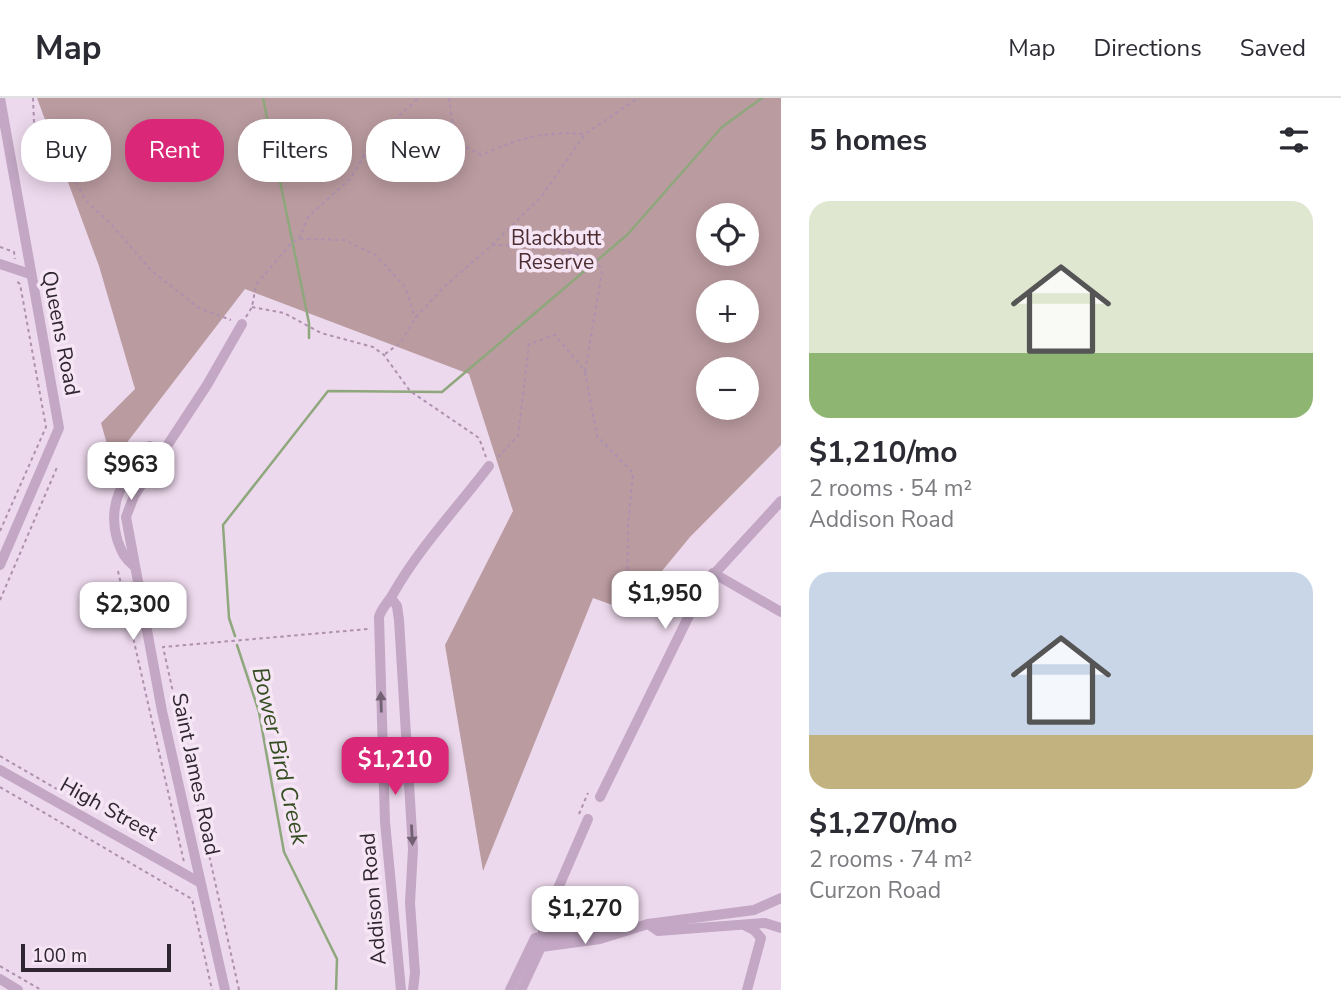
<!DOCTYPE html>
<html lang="en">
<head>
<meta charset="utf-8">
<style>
	:root { --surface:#fff; --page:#f2f2f3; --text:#2b2b33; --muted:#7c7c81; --line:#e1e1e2; --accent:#db2777 }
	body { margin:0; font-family:"Nunito Sans",sans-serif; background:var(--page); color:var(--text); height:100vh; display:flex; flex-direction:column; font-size:26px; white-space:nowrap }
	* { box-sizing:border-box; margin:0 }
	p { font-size:23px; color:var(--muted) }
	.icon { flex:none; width:38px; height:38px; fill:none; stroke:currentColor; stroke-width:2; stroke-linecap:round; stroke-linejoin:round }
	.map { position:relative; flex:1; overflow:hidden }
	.sheet { display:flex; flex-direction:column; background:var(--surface); width:560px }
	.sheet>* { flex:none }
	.top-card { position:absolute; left:21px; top:21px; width:654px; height:63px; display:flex; gap:14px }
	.tools { position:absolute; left:696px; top:105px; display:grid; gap:14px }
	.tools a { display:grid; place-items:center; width:63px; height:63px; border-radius:50%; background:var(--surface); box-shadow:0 4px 18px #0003; font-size:35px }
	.scale { position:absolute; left:21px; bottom:18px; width:150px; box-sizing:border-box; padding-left:7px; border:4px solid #2f2631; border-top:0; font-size:19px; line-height:24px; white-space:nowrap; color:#2f2631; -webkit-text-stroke:5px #f6e5f5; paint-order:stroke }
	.price { position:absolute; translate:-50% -60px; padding:0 16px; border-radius:14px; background:#fff; color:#222; font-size:23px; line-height:46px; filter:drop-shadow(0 2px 4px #0008) }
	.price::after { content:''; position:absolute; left:50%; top:42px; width:21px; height:16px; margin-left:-10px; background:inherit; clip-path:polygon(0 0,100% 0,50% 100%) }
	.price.active { background:var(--accent); color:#fff }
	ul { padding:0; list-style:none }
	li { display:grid; align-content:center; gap:14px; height:371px; padding:0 28px }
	li span { display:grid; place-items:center; height:217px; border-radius:21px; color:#555 }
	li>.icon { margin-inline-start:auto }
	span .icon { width:126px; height:126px; fill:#fffc; stroke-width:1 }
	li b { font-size:30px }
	h2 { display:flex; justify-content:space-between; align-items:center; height:84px; padding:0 28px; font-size:30px }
	.pill { padding:0 24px; border-radius:28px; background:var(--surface); box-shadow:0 4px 18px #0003; font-size:24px; line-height:63px }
	.pill.active { background:var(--accent); color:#fff }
	header { display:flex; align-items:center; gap:42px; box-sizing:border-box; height:98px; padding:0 35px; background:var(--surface); border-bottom:2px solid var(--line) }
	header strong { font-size:33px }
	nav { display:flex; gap:38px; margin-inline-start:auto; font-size:24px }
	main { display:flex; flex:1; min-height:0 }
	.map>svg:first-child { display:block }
	.green { fill:#ba9ba0; fill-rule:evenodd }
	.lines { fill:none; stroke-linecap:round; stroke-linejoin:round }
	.stream { stroke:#8fa77c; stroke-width:2.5 }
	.path { stroke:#ad91af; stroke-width:2; stroke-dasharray:3.5 3.5; stroke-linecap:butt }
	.minor { stroke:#c3a7c4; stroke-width:10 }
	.oneway { fill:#726073 }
	.labels { text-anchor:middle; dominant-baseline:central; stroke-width:7; stroke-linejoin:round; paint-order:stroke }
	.park-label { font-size:21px; fill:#4c2d31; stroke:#f6e5f5 }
	.street-label { font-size:21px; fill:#2f2631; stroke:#f6e5f5 }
	.water-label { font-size:23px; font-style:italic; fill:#344d21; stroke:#f6e5f5 }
</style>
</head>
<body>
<header>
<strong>Map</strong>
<nav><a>Map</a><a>Directions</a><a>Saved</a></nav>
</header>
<main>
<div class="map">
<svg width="781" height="892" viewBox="0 0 781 892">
	<rect width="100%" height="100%" fill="#edd9ed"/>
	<path class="green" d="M37 0H781V347L690 439 629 513 593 500 483 773 445 547 513 413 469 276 245 191 112 364 101 325 135 291 99 168ZM709 117H747V156H709ZM709 194H747V233H709ZM709 271H747V310H709Z"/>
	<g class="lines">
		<g class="stream">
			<polyline points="263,0 309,225 309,240"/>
			<polyline points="235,538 229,520 223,427 328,293 442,294 627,137 722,29 762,0"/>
			<polyline points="237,547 259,614 284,754 337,861 336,892"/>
		</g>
		<g class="path">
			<polyline points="33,0 34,24 65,63 86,103 110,125 152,173 199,210 231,222"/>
			<path d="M449 0 455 43 481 57C520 40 542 33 585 36"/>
			<polyline points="300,141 345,142 377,158 405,189 415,220"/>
			<polyline points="492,147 549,148 597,162 602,174 585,273 555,237 529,246 518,338 496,361"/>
			<polyline points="0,149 14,154 15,161"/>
			<polyline points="252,209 284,215 321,235 373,249 384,257 410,293 479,340 486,359"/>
			<polyline points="246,219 252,209 256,187 292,144 299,141 308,119 350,81 375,39 419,0"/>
			<polyline points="385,256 400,245 415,220 444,189 492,147 541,99 585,36 638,0"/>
			<polyline points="585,274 597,338 633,375 628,426 627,501 673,523"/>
			<polyline points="0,433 46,329 20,186 15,182"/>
			<polyline points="118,473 184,764"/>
			<polyline points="0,502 58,367"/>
			<polyline points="0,658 81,705"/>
			<polyline points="0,689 192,801 212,892"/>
			<polyline points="579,716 588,695"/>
			<polyline points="0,868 41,892"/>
			<polyline points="239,892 163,549 368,531"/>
		</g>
		<g class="minor">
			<polyline points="0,166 30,176"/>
			<polyline points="0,467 59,330 0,0"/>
			<path d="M133 467C124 460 122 454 118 444 105 403 126 379 150 348"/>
			<polyline points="713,475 781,514"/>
			<polyline points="391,500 397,508 399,522 413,751 410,805 415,875 413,892"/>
			<polyline points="0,672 199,784"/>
			<polyline points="600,699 704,487 781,403"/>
			<polyline points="648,826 658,833 765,825 781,830"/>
			<polyline points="746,828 754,832 761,840 747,892"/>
			<polyline points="543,838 543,825 588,721"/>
			<polyline points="0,881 18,892"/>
			<polyline points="225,892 162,613 126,419 134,398 207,287 242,226"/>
			<path d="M401 892 385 724 379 519C382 509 388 505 393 496 419 450 457 410 489 368"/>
			<polyline points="510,892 535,840 601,831 620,831"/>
			<polyline points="521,892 541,849 600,841 648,826 754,812 781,800"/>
		</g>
	</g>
	<defs><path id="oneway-solid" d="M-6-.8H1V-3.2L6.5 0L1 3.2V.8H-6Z" transform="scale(1.75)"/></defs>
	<g class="oneway">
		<use href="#oneway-solid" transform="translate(381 604) rotate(-92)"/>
		<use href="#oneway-solid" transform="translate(412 737) rotate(87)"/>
	</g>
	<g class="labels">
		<g class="park-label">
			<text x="556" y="140">Blackbutt<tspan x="556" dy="24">Reserve</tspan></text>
		</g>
		<g class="street-label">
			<text transform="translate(61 235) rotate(79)">Queens Road</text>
			<text transform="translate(196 676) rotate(78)">Saint James Road</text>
			<text transform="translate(109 711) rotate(29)">High Street</text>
			<text transform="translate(373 801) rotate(-95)">Addison Road</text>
		</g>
		<g class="water-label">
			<text transform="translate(280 658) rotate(77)">Bower Bird Creek</text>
		</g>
	</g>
</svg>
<div class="tools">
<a><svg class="icon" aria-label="locate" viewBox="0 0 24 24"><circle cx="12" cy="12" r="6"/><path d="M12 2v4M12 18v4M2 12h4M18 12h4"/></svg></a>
<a>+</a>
<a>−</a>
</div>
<div class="scale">100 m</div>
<b class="price" style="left:131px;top:404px">$963</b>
<b class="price" style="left:665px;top:533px">$1,950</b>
<b class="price" style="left:133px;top:544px">$2,300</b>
<b class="price active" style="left:395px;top:699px">$1,210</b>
<b class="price" style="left:585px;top:848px">$1,270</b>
<div class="top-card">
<a class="pill">Buy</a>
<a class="pill active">Rent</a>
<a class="pill">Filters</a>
<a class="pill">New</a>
</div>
</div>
<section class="sheet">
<h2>5 homes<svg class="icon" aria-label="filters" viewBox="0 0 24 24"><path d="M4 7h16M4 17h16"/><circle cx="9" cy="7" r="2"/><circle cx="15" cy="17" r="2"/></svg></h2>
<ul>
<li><span style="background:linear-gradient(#dfe7d0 70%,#8fb573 0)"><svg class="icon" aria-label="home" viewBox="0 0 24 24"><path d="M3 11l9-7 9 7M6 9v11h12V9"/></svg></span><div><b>$1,210/mo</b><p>2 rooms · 54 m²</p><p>Addison Road</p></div></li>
<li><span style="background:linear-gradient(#c9d6e8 75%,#c2b280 0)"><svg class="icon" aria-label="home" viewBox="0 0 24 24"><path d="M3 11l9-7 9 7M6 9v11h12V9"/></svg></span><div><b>$1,270/mo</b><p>2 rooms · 74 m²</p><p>Curzon Road</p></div></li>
</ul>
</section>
</main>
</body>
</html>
